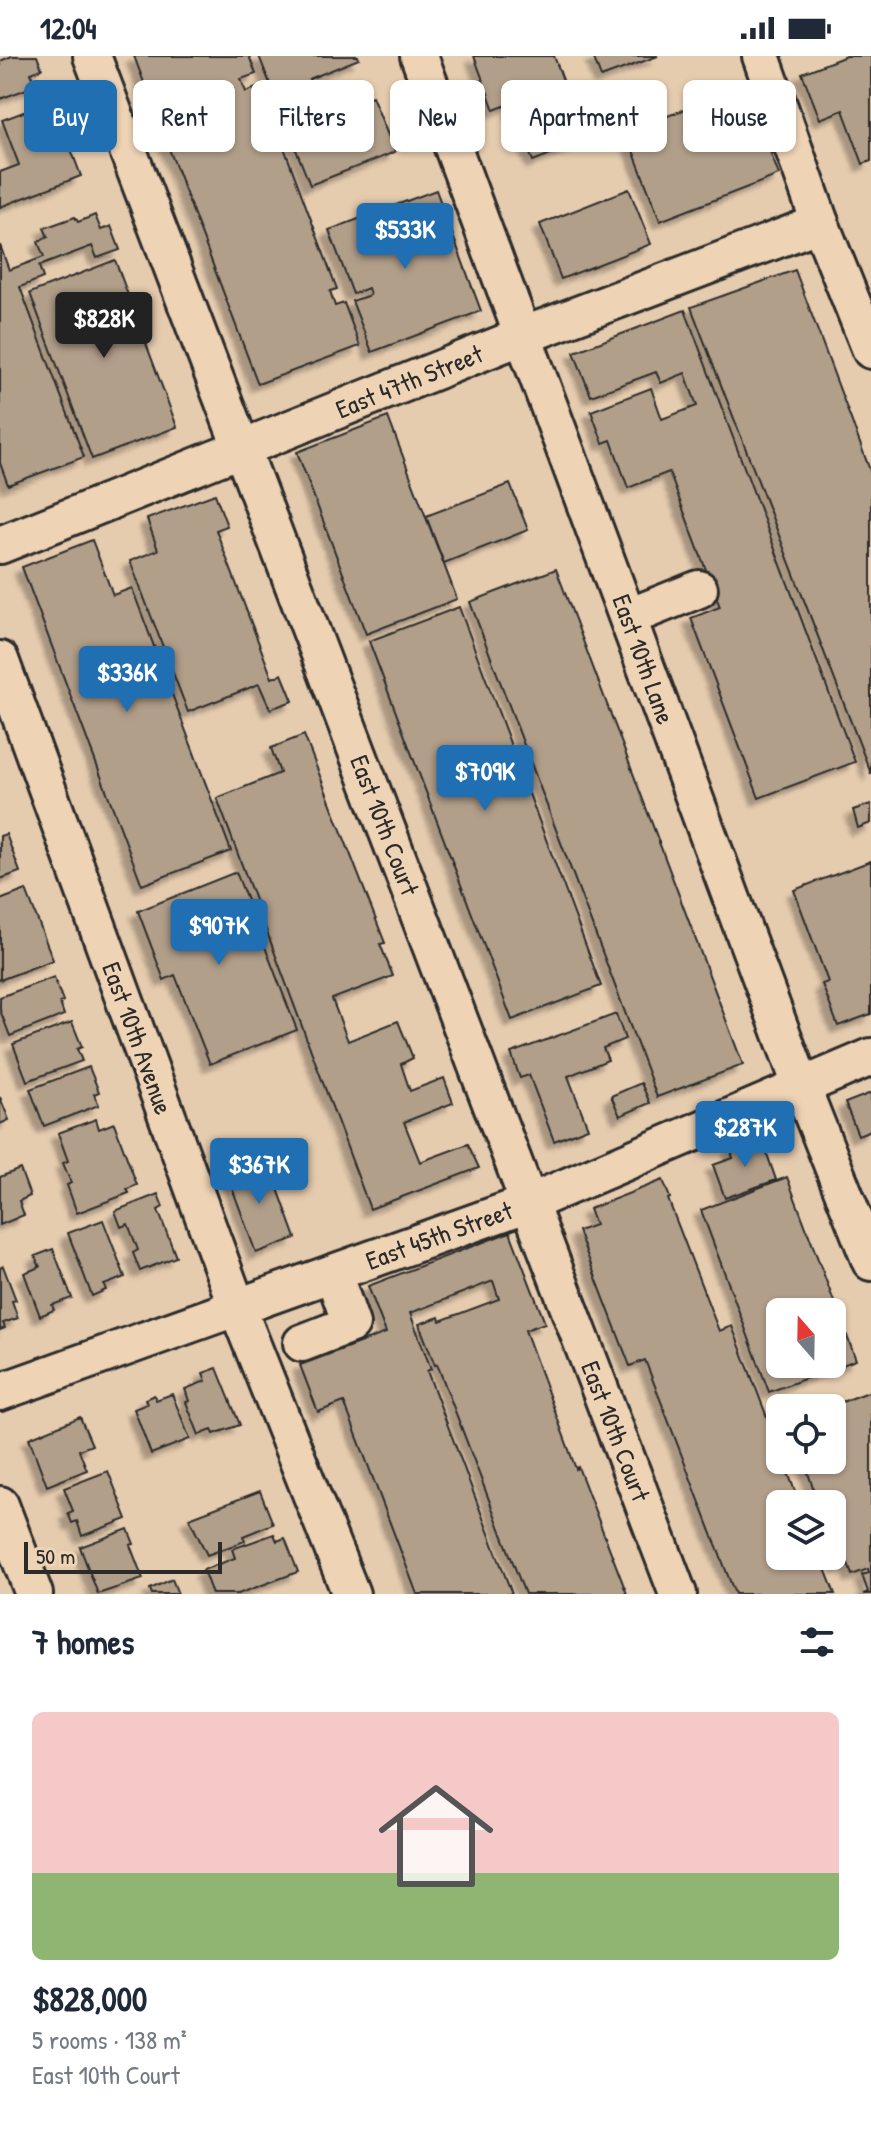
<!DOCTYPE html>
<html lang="en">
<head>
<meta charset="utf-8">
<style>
	:root { --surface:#fff; --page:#f2f2f3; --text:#1f2937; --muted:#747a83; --line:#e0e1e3; --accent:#1f6fb2 }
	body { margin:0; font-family:"Patrick Hand",sans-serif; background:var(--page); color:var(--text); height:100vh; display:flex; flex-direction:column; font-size:30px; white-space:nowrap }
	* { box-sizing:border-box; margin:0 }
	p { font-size:26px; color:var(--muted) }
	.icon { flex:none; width:44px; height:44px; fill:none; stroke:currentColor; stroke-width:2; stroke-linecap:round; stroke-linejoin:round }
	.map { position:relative; height:1538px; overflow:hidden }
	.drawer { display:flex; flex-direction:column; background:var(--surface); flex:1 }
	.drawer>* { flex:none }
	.guide { position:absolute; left:24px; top:24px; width:824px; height:72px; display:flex; gap:16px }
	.needle { width:52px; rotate:340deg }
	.tools { position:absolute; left:766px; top:1242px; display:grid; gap:16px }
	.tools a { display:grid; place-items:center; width:80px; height:80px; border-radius:12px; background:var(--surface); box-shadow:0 2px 6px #0004; font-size:40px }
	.scale { position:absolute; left:24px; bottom:20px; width:198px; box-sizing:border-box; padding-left:8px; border:4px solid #2b2b2b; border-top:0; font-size:22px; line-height:28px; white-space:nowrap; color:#2b2b2b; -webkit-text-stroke:6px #eed3b5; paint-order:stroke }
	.price { position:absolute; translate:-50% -68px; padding:0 18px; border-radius:8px; background:var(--accent); color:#fff; font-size:26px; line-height:52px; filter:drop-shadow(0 2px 4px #0008) }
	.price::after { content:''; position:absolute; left:50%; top:48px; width:24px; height:18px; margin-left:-12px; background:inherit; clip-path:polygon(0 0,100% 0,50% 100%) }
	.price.selected { background:#222; color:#fff }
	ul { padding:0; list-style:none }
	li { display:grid; align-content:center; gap:16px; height:424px; padding:0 32px }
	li+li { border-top:2px solid var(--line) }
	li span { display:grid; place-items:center; height:248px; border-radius:12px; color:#555 }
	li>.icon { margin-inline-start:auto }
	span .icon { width:144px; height:144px; fill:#fffc; stroke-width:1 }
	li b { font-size:34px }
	h2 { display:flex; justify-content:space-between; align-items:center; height:96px; padding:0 32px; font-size:34px }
	.tag { padding:0 28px; border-radius:12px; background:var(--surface); box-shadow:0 2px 6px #0004; font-size:28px; line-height:72px }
	.tag.selected { background:var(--accent); color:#fff }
	.status { display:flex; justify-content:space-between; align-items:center; height:56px; padding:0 40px; background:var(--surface); direction:ltr }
	.status svg { height:22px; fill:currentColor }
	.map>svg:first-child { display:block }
	.building { fill:#b29f8a; stroke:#2b2b2b; stroke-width:2; fill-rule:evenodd; filter:url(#shadow) }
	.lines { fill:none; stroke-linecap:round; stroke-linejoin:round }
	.minor-casing { stroke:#2b2b2b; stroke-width:42 }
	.minor { stroke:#eed3b5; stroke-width:36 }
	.labels { text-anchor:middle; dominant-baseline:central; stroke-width:7; stroke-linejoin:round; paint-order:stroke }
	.street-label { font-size:26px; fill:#2b2b2b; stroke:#eed3b5 }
</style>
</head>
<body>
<div class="status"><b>12:04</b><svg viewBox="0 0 49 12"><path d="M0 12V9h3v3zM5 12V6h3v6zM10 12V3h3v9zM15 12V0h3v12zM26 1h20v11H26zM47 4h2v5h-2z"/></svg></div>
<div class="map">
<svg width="871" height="1538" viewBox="0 0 871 1538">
	<defs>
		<filter id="shadow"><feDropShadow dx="-7" dy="7" stdDeviation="2" flood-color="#0004"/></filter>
	</defs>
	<rect width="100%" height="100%" fill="#e6ccaf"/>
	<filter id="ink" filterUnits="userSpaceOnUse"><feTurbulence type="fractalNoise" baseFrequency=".0125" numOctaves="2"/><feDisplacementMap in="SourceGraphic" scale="16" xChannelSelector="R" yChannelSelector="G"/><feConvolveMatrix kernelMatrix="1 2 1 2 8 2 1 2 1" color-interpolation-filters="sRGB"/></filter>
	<g filter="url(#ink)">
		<g class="building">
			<polygon points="12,0 37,0 42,13 31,17 35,30 0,43 0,5"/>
			<polygon points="134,0 249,0 256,18 241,23 246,36 261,30 337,233 330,235 335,250 344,247 360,290 258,328"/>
			<polygon points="259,0 358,0 359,3 309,23 321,58 372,40 395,96 310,129"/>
			<polygon points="474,0 554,0 564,27 494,54"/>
			<polygon points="593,0 658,0 601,21"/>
			<polygon points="846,0 871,0 871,105 863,108 843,54 820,63 802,17"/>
			<polygon points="745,30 779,119 660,165 626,76"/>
			<polygon points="563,38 581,86 533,105 512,53 543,40 545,45"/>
			<polygon points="53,45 81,120 0,151 0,116 19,109 2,64"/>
			<polygon points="629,133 651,188 561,223 540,168"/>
			<polygon points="436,134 481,255 372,296 352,245 370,239 368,232 353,238 329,174"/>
			<polygon points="95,159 101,174 111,170 120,194 97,202 92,190 39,210 43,222 20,231 84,401 8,429 0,407 0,189 9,214 44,201 38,186 48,181 44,172 75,161 78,166"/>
			<polygon points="115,204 177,371 92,403 30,237"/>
			<polygon points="795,214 871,417 871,718 691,251"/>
			<polygon points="685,254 855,706 759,742 691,562 720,551 669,416 628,432 611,384 603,387 591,355 651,332 662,363 697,350 685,317 661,327 656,316 591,340 574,296"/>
			<polygon points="388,361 457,543 366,578 297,396"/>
			<polygon points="510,428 528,474 444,507 426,460"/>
			<polygon points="215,438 227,470 216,474 272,622 282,618 293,645 270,653 259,628 188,656 130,505 158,494 147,463"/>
			<polygon points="92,484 113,539 132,532 231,795 142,829 22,511"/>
			<polygon points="556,513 743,1009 657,1041 470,546"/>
			<polygon points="459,551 601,930 512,964 369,585"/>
			<polygon points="304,679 385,887 380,888 393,920 332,943 348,985 398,965 413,1002 401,1008 410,1035 444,1022 453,1047 404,1066 420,1106 468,1088 479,1112 370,1153 217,742 280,717 271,692"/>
			<polygon points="871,748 871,767 858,772 853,754"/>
			<polygon points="6,778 20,816 0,823 0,780"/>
			<polygon points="871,805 871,958 838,970 822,928 828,926 794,834"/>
			<polygon points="236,816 297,974 210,1008 175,919 164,924 138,855"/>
			<polygon points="26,834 53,904 0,924 0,844"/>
			<polygon points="54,921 63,945 60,947 64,959 10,980 0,954 0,941"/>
			<polygon points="616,958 625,983 603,992 608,1004 568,1020 588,1072 554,1085 529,1019 520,1022 511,997"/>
			<polygon points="72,966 82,991 77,993 82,1005 27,1025 13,988"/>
			<polygon points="89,1011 99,1036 94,1038 99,1049 44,1070 30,1033"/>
			<polygon points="641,1027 650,1047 620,1060 611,1040"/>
			<polygon points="871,1037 871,1074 858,1079 845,1047"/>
			<polygon points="0,1041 9,1064 0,1068"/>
			<polygon points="96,1063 99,1073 114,1067 137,1129 127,1133 129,1137 77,1157 67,1129 71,1127 63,1107 68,1105 58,1077"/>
			<polygon points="755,1083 759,1094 765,1092 776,1124 725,1142 713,1109 733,1102 730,1092"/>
			<polygon points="248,1097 262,1135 277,1130 296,1182 256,1197 223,1107"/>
			<polygon points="20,1113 30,1140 19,1145 24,1159 0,1169 0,1121"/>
			<path d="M787 1121 856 1304 769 1336 701 1154ZM780 1256H832V1308H780Z"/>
			<polygon points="663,1124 670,1142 668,1143 719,1275 732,1270 780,1395 780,1404 783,1404 800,1448 780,1448 780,1500 820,1500 835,1538 735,1538 645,1304 630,1310 578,1175 595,1169 589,1153"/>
			<polygon points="158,1138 163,1151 158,1154 176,1201 140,1215 133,1197 138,1194 128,1168 121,1171 115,1155"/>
			<polygon points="103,1164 125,1221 104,1229 106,1234 92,1240 68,1177"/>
			<polygon points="510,1176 545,1267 525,1274 576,1413 578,1411 627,1538 525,1538 437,1308 435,1309 419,1268 439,1261 440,1265 499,1243 493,1225 410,1257 431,1313 427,1315 512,1538 417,1538 344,1346 318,1356 300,1309 386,1277 368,1230"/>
			<polygon points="53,1193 72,1242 52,1249 54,1254 40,1260 24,1217 40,1211 35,1200"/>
			<polygon points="3,1210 16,1244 12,1245 18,1262 3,1267 5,1272 0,1274 0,1212"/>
			<polygon points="217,1312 240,1369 214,1378 212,1374 199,1379 186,1346 189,1345 185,1333 206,1325 203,1317"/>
			<polygon points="871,1335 871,1538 863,1538 868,1536 862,1519 869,1517 868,1513 852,1519 848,1507 840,1510 832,1490 832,1448 818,1448 804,1404 832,1404 832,1352 826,1352"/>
			<polygon points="172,1338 190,1383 151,1398 134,1353 147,1348 145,1343 154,1339 156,1344"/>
			<polygon points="80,1361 92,1389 79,1394 87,1414 47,1430 29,1382"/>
			<polygon points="108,1415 127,1463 82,1480 77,1465 72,1467 68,1457 73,1455 64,1432"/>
			<polygon points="260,1435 273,1468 243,1480 245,1485 207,1499 189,1462"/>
			<polygon points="128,1473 134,1488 130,1489 143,1523 98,1538 80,1491"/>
			<polygon points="274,1478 277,1485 285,1482 298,1516 238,1538 212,1538 203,1514 235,1502 232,1493"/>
			<polygon points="172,1523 178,1538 152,1538 150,1533"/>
		</g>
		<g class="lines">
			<defs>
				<g id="minor">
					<polyline points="92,0 678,1538"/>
					<polyline points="419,0 802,1032 871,1206"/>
					<polyline points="761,0 820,167 871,294"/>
					<polyline points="0,489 525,279 820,167"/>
					<polyline points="629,561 699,533"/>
					<polyline points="0,604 237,1251 351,1538"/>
					<polyline points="302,1287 351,1268 333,1217"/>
					<polyline points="0,1336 529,1147 871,1001"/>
					<polyline points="0,1449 34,1538"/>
				</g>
			</defs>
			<use href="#minor" class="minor-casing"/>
			<use href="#minor" class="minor"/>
		</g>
	</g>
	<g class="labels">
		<g class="street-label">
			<text transform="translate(409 325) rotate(-22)">East 47th Street</text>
			<text transform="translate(644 603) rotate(70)">East 10th Lane</text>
			<text transform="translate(385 769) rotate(69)">East 10th Court</text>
			<text transform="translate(138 982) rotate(70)">East 10th Avenue</text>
			<text transform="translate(439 1179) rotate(-20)">East 45th Street</text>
			<text transform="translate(616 1375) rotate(69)">East 10th Court</text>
		</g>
	</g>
</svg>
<div class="tools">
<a><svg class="needle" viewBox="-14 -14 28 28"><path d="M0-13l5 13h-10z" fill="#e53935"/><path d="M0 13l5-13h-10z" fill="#747a83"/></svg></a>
<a><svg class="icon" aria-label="locate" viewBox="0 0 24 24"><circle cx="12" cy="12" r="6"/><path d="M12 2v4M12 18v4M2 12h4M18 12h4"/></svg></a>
<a><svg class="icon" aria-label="layers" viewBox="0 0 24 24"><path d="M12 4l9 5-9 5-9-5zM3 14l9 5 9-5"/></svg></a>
</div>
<div class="scale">50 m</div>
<b class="price" style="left:405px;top:215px">$533K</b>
<b class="price selected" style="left:104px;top:304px">$828K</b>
<b class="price" style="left:127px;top:658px">$336K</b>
<b class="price" style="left:485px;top:757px">$709K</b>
<b class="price" style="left:219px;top:911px">$907K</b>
<b class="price" style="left:745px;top:1113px">$287K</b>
<b class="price" style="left:259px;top:1150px">$367K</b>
<div class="guide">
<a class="tag selected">Buy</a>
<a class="tag">Rent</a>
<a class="tag">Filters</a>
<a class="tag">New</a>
<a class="tag">Apartment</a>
<a class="tag">House</a>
</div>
</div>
<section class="drawer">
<h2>7 homes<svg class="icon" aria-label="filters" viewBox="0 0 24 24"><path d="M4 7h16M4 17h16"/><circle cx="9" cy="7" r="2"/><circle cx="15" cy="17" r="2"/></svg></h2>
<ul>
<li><span style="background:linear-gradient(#f6c9c9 65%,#8fb573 0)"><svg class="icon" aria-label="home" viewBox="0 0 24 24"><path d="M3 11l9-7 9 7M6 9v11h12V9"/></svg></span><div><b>$828,000</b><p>5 rooms · 138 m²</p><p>East 10th Court</p></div></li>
</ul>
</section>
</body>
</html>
